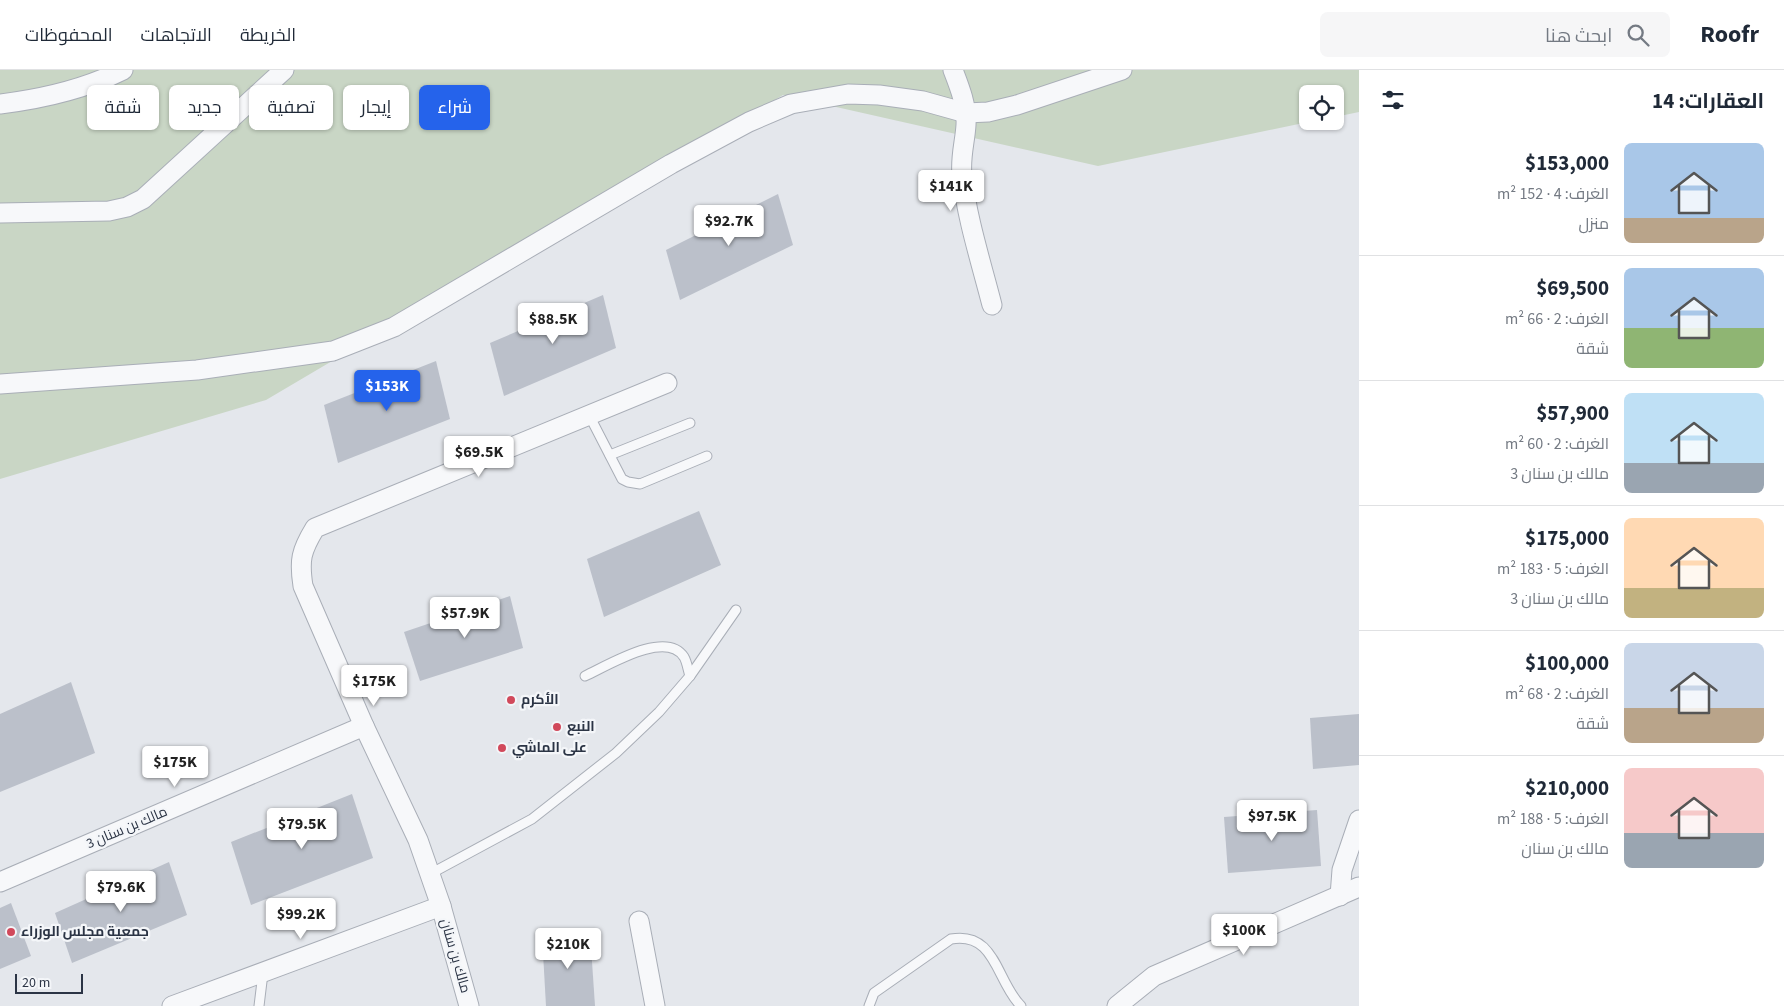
<!DOCTYPE html>
<html lang="ar">
<head>
<meta charset="utf-8">
<style>
	:root { --surface:#fff; --page:#f6f6f7; --text:#1f2937; --muted:#747a83; --line:#e0e1e3; --accent:#2563eb }
	body { margin:0; font-family:"Source Sans 3",Cairo,sans-serif; background:var(--page); color:var(--text); direction:rtl; height:100vh; display:flex; flex-direction:column; font-size:19px; white-space:nowrap }
	* { box-sizing:border-box; margin:0 }
	p { font-size:16px; color:var(--muted) }
	.icon { flex:none; width:28px; height:28px; fill:none; stroke:currentColor; stroke-width:2; stroke-linecap:round; stroke-linejoin:round }
	.map { position:relative; flex:1; overflow:hidden; direction:ltr }
	.sheet { display:flex; flex-direction:column; background:var(--surface); width:425px }
	.sheet>* { flex:none }
	.top-card { position:absolute; left:15px; top:15px; width:475px; height:45px; direction:rtl; display:flex; gap:10px }
	.buttons { position:absolute; left:1299px; top:15px; display:grid; gap:10px }
	.buttons a { display:grid; place-items:center; width:45px; height:45px; border-radius:8px; background:var(--surface); box-shadow:0 1px 4px #0004; font-size:25px }
	.scale { position:absolute; left:15px; bottom:12px; width:68px; box-sizing:border-box; padding-left:5px; border:2px solid #2b3445; border-top:0; font-size:14px; line-height:18px; white-space:nowrap; color:#2b3445; -webkit-text-stroke:4px #f4f6f9; paint-order:stroke }
	.price { position:absolute; translate:-50% -42px; padding:0 11px; border-radius:5px; background:#fff; color:#222; font-size:16px; line-height:32px; filter:drop-shadow(0 1px 2px #0008) }
	.price::after { content:''; position:absolute; left:50%; top:30px; width:15px; height:11px; margin-left:-8px; background:inherit; clip-path:polygon(0 0,100% 0,50% 100%) }
	.price.on { background:var(--accent); color:#fff }
	ul { padding:0; list-style:none }
	li { display:flex; align-items:center; gap:15px; height:125px; padding:0 20px }
	li+li { border-top:1px solid var(--line) }
	li span { display:grid; place-items:center; flex:none; width:140px; height:100px; border-radius:8px; color:#555 }
	li>.icon { margin-inline-start:auto }
	span .icon { width:60px; height:60px; fill:#fffc; stroke-width:1 }
	li b { font-size:21px }
	h2 { display:flex; justify-content:space-between; align-items:center; height:60px; padding:0 20px; font-size:21px }
	.tag { padding:0 18px; border-radius:8px; background:var(--surface); box-shadow:0 1px 4px #0004; font-size:18px; line-height:45px }
	.tag.on { background:var(--accent); color:#fff }
	header { display:flex; align-items:center; gap:30px; box-sizing:border-box; height:70px; padding:0 25px; background:var(--surface); border-bottom:1px solid var(--line) }
	header strong { font-size:24px }
	nav { display:flex; gap:28px; margin-inline-start:auto; font-size:18px }
	.search { width:350px; height:45px; background:var(--page); display:flex; align-items:center; gap:12px; box-sizing:border-box; padding:0 18px; border-radius:8px; color:var(--muted); font-size:19px }
	main { display:flex; flex:1; min-height:0 }
	.map>svg:first-child { display:block }
	.green { fill:#c9d6c5 }
	.building { fill:#bbc0ca }
	.lines { fill:none; stroke-linecap:round; stroke-linejoin:round }
	.service-casing { stroke:#a9aeb7; stroke-width:11 }
	.minor-casing { stroke:#a9aeb7; stroke-width:21 }
	.service { stroke:#f7f8fa; stroke-width:9 }
	.minor { stroke:#f7f8fa; stroke-width:19 }
	.poi-dot { fill:#d1495b; stroke:#f4f6f9; stroke-width:2 }
	.labels { text-anchor:middle; dominant-baseline:central; stroke-width:4.5; stroke-linejoin:round; paint-order:stroke }
	.poi-label { font-size:14px; font-weight:bold; fill:#2b3445; stroke:#f4f6f9; text-anchor:start }
	.street-label { font-size:14px; fill:#2b3445; stroke:#f4f6f9 }
</style>
</head>
<body>
<header>
<strong>Roofr</strong>
<div class="search"><svg class="icon" aria-label="search" viewBox="0 0 24 24"><circle cx="10" cy="10" r="6"/><path d="M15 15l6 6"/></svg>ابحث هنا</div>
<nav><a>الخريطة</a><a>الاتجاهات</a><a>المحفوظات</a></nav>
</header>
<main>
<section class="sheet">
<h2>العقارات: 14<svg class="icon" aria-label="filters" viewBox="0 0 24 24"><path d="M4 7h16M4 17h16"/><circle cx="9" cy="7" r="2"/><circle cx="15" cy="17" r="2"/></svg></h2>
<ul>
<li><span style="background:linear-gradient(#a9c7e8 75%,#b9a48a 0)"><svg class="icon" aria-label="home" viewBox="0 0 24 24"><path d="M3 11l9-7 9 7M6 9v11h12V9"/></svg></span><div><b>$153,000</b><p>الغرف: 4 · 152 m²</p><p>منزل</p></div></li>
<li><span style="background:linear-gradient(#a9c7e8 60%,#8fb573 0)"><svg class="icon" aria-label="home" viewBox="0 0 24 24"><path d="M3 11l9-7 9 7M6 9v11h12V9"/></svg></span><div><b>$69,500</b><p>الغرف: 2 · 66 m²</p><p>شقة</p></div></li>
<li><span style="background:linear-gradient(#bfe0f5 70%,#9aa5b1 0)"><svg class="icon" aria-label="home" viewBox="0 0 24 24"><path d="M3 11l9-7 9 7M6 9v11h12V9"/></svg></span><div><b>$57,900</b><p>الغرف: 2 · 60 m²</p><p>مالك بن سنان 3</p></div></li>
<li><span style="background:linear-gradient(#ffd9b3 70%,#c2b280 0)"><svg class="icon" aria-label="home" viewBox="0 0 24 24"><path d="M3 11l9-7 9 7M6 9v11h12V9"/></svg></span><div><b>$175,000</b><p>الغرف: 5 · 183 m²</p><p>مالك بن سنان 3</p></div></li>
<li><span style="background:linear-gradient(#c9d6e8 65%,#b9a48a 0)"><svg class="icon" aria-label="home" viewBox="0 0 24 24"><path d="M3 11l9-7 9 7M6 9v11h12V9"/></svg></span><div><b>$100,000</b><p>الغرف: 2 · 68 m²</p><p>شقة</p></div></li>
<li><span style="background:linear-gradient(#f6c9c9 65%,#9aa5b1 0)"><svg class="icon" aria-label="home" viewBox="0 0 24 24"><path d="M3 11l9-7 9 7M6 9v11h12V9"/></svg></span><div><b>$210,000</b><p>الغرف: 5 · 188 m²</p><p>مالك بن سنان</p></div></li>
</ul>
</section>
<div class="map">
<svg width="1359" height="936" viewBox="0 0 1359 936">
	<rect width="100%" height="100%" fill="#e4e7ec"/>
	<polygon class="green" points="0,0 1359,0 1359,42 1335,47 1335,24 1308,24 1308,51 1313,51 1098,96 783,25 266,330 0,409"/>
	<g class="building">
		<polygon points="778,124 793,175 680,230 666,180"/>
		<polygon points="603,225 616,278 504,326 490,273"/>
		<polygon points="436,291 450,349 338,393 324,335"/>
		<polygon points="699,441 721,495 604,547 587,489"/>
		<polygon points="510,526 523,578 420,611 404,562"/>
		<polygon points="71,612 95,683 0,722 0,644"/>
		<polygon points="1359,644 1359,695 1313,699 1310,648"/>
		<polygon points="352,724 373,788 251,835 231,772"/>
		<polygon points="1317,740 1321,796 1228,803 1224,747"/>
		<polygon points="169,792 187,845 72,893 55,843"/>
		<polygon points="11,833 31,886 0,899 0,838"/>
		<polygon points="590,862 595,936 546,936 542,865"/>
	</g>
	<g class="lines">
		<defs>
			<g id="service">
				<polyline points="589,345 622,409 628,412 640,414 707,386"/>
				<polyline points="610,385 690,353"/>
				<path d="M585 606C607 596 666 559 684 587 687 592 688 600 690 606"/>
				<polyline points="430,804 532,749 616,683 659,642 690,606 736,540"/>
				<polyline points="259,936 263,903"/>
				<path d="M869 936 874 923 951 869C996 861 996 911 1021 936"/>
			</g>
			<g id="minor">
				<path d="M953 0C960 18 967 36 966 55 965 72 960 87 962 105 967 149 981 192 992 235"/>
				<path d="M0 34C41 29 85 19 123 0"/>
				<polyline points="0,143 109,141 127,137 143,129 284,0"/>
				<polyline points="0,314 197,300 333,281 394,257 671,94 749,52 791,34 848,24 879,25 923,31 966,43 988,42 1017,35 1122,0"/>
				<polyline points="0,812 364,656"/>
				<polyline points="1340,826 1342,800 1359,750"/>
				<polyline points="639,851 655,936"/>
				<polyline points="172,936 441,836"/>
				<path d="M469 936 441 836 418 770 364 656 303 516C299 490 301 481 315 458L667 313"/>
				<polyline points="1117,936 1154,906 1359,817"/>
			</g>
		</defs>
		<use href="#service" class="service-casing"/>
		<use href="#minor" class="minor-casing"/>
		<use href="#service" class="service"/>
		<use href="#minor" class="minor"/>
	</g>
	<g class="poi-dot">
		<circle cx="511" cy="630" r="5"/>
		<circle cx="557" cy="657" r="5"/>
		<circle cx="502" cy="678" r="5"/>
		<circle cx="11" cy="862" r="5"/>
	</g>
	<g class="labels">
		<g class="poi-label">
			<text x="521" y="630">الأكرم</text>
			<text x="567" y="657">النبع</text>
			<text x="512" y="678">على الماشي</text>
			<text x="21" y="862">جمعية مجلس الوزراء</text>
		</g>
		<g class="street-label">
			<text transform="translate(127 758) rotate(-23)">مالك بن سنان 3</text>
			<text transform="translate(455 886) rotate(74)">مالك بن سنان</text>
		</g>
	</g>
</svg>
<div class="buttons">
<a><svg class="icon" aria-label="locate" viewBox="0 0 24 24"><circle cx="12" cy="12" r="6"/><path d="M12 2v4M12 18v4M2 12h4M18 12h4"/></svg></a>
</div>
<div class="scale">20 m</div>
<b class="price" style="left:951px;top:142px">$141K</b>
<b class="price" style="left:729px;top:177px">$92.7K</b>
<b class="price" style="left:553px;top:275px">$88.5K</b>
<b class="price on" style="left:387px;top:342px">$153K</b>
<b class="price" style="left:479px;top:408px">$69.5K</b>
<b class="price" style="left:465px;top:569px">$57.9K</b>
<b class="price" style="left:374px;top:637px">$175K</b>
<b class="price" style="left:175px;top:718px">$175K</b>
<b class="price" style="left:1272px;top:772px">$97.5K</b>
<b class="price" style="left:302px;top:780px">$79.5K</b>
<b class="price" style="left:121px;top:843px">$79.6K</b>
<b class="price" style="left:301px;top:870px">$99.2K</b>
<b class="price" style="left:1244px;top:886px">$100K</b>
<b class="price" style="left:568px;top:900px">$210K</b>
<div class="top-card">
<a class="tag on">شراء</a>
<a class="tag">إيجار</a>
<a class="tag">تصفية</a>
<a class="tag">جديد</a>
<a class="tag">شقة</a>
</div>
</div>
</main>
</body>
</html>
